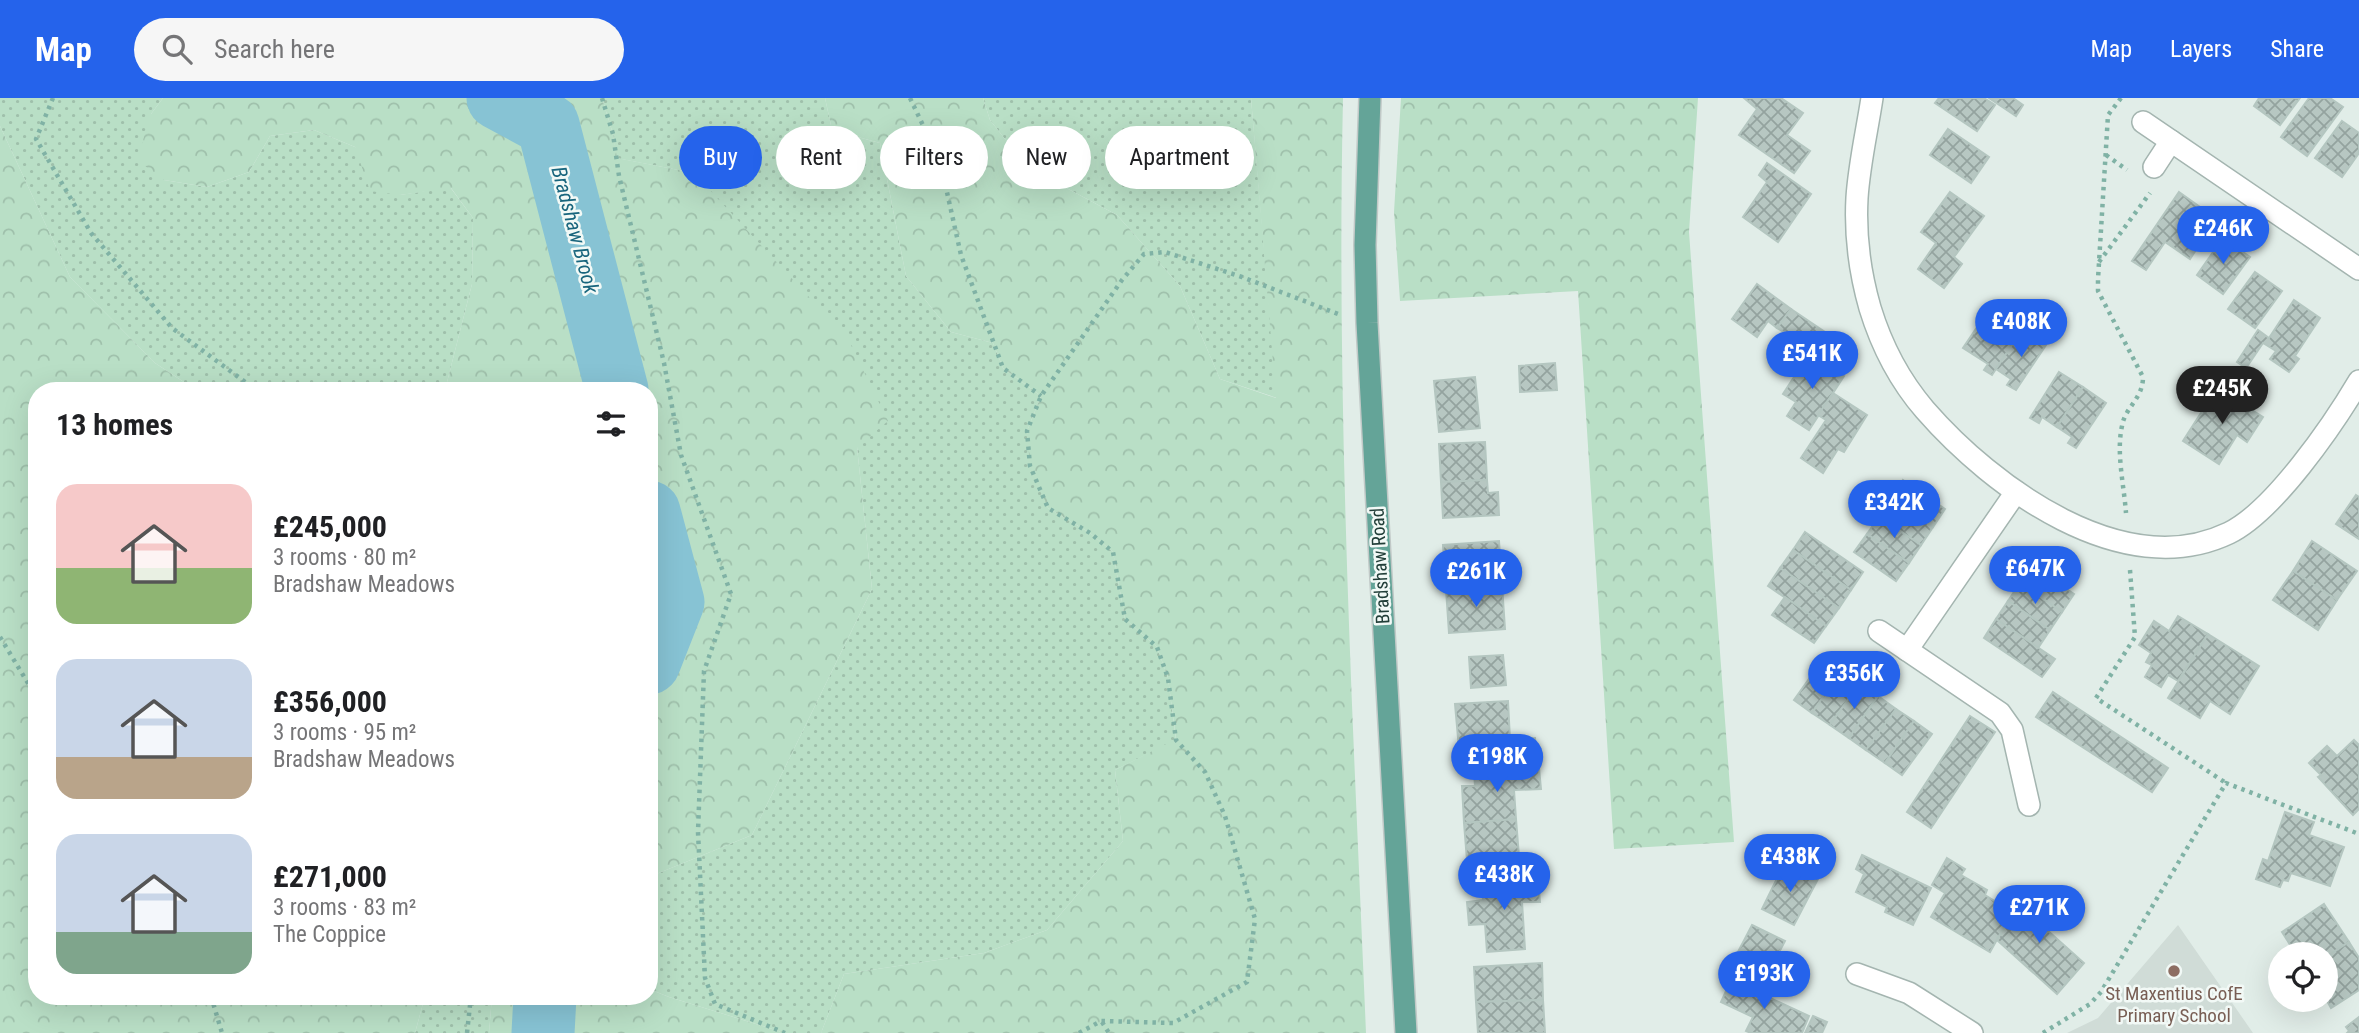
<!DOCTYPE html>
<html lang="en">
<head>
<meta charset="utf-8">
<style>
	:root { --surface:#fff; --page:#f6f6f6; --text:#202124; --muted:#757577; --accent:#2563eb }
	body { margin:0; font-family:"Roboto Condensed",sans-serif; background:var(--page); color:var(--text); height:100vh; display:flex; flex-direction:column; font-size:26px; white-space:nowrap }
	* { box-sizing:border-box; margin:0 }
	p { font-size:23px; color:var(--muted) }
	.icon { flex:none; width:38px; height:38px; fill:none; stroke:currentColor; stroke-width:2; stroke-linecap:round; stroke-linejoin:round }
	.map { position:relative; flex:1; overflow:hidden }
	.drawer { position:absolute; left:28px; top:284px; width:630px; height:623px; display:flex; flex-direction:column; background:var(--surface); border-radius:28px; box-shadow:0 7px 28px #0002 }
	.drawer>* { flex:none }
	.banner { position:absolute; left:679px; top:28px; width:665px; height:63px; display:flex; gap:14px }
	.buttons { position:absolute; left:2268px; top:844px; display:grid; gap:14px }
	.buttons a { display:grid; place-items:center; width:70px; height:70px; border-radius:50%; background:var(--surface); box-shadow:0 7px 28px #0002; font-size:35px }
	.price { position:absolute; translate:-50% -60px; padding:0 16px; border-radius:24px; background:var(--accent); color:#fff; font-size:23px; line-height:46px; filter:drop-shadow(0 2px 4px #0008) }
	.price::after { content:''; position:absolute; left:50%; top:42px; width:21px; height:16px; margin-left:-10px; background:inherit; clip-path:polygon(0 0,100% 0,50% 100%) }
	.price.selected { background:#222; color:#fff }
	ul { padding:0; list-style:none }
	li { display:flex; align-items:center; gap:21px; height:175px; padding:0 28px }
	li span { display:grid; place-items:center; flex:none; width:196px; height:140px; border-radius:21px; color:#555 }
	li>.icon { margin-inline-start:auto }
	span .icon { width:84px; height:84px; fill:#fffc; stroke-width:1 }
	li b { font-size:30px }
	h2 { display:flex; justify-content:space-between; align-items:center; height:84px; padding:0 28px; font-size:30px }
	.pill { padding:0 24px; border-radius:32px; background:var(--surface); box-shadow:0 7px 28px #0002; font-size:24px; line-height:63px }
	.pill.selected { background:var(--accent); color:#fff }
	header { display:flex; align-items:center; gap:42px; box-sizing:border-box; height:98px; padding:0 35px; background:var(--accent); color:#fff }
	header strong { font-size:33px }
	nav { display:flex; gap:38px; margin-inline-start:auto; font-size:24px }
	.search { width:490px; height:63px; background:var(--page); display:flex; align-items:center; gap:18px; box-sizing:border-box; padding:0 24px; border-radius:38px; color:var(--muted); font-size:26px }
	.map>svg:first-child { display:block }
	.built { fill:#d0dcd7 }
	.grass { fill:url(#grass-dots) }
	.forest { fill:url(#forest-crowns) }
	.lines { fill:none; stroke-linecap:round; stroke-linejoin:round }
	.river { stroke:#87c3d4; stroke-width:63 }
	.building { fill:url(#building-cross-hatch); stroke:#b4c6c0; stroke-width:2 }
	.minor-casing { stroke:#a4b5b0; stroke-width:24 }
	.major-casing { stroke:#c1c9c7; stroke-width:24 }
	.path { stroke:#80b2a5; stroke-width:4.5; stroke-dasharray:3.5 5; stroke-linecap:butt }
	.minor { stroke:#fff; stroke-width:21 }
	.major { stroke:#64a498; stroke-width:21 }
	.education-dot { fill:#8d6e63; stroke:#f2f9f6; stroke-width:2.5 }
	.labels { text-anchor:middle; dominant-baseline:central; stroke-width:5; stroke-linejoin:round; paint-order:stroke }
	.street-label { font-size:19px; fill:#213e38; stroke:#f2f9f6 }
	.education-label { font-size:19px; fill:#785e54; stroke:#f2f9f6 }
	.water-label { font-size:21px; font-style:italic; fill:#18657d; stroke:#f2f9f6 }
</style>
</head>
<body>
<header>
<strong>Map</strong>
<div class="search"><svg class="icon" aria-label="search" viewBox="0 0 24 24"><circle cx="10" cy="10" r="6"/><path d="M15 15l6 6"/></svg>Search here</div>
<nav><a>Map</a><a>Layers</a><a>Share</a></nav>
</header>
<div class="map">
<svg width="2359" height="935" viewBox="0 0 2359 935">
	<defs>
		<pattern id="grass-dots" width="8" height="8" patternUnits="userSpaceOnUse" patternTransform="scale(1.75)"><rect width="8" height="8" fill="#b9dfc6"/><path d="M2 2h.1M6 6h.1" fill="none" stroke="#9fc0ab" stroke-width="1.8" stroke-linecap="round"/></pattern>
		<pattern id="forest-crowns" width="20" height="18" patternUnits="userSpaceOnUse" patternTransform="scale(1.75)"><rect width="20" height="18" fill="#b9dfc6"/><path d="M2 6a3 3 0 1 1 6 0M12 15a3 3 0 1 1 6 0" fill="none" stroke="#9fc0ab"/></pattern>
		<pattern id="building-cross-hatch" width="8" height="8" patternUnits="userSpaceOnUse" patternTransform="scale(1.75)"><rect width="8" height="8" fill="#b7c7c2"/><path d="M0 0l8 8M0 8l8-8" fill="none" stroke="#94a39f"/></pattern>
	</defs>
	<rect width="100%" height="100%" fill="#e1ede8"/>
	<polygon class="built" points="2178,827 2253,935 2067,935 2098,920"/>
	<g class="grass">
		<polygon points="0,0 163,0 151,16 164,82 207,89 249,74 270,38 314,32 355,49 400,97 450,89 473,120 472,186 445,292 196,292 155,265 70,179 0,28"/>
		<polygon points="602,0 825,0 832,32 880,45 906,178 951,234 993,245 1003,270 1041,298 1027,333 1048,410 1090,435 1113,454 1125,521 1157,549 1168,580 1176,642 1115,672 1123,743 1047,832 984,855 844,876 821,935 785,935 669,899 649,891 649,779 752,737 872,491 857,349 694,75 616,60 613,36"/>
		<polygon points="983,0 1251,0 1277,300 1220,281 1180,188 1117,117 1027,69 990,22"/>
		<polygon points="425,898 492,898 489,935 415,935"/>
	</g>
	<g class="forest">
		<polygon points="163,0 602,0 613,36 617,60 694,75 848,241 888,323 857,349 872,491 752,737 649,779 649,292 445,292 472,186 473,120 451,90 400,97 370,93 355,49 314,32 270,38 249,74 207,89 164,82 137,62 151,16"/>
		<path d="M825 0H983L990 22 1027 69 1117 117 1180 188 1220 281 1276 300 1251 0H1343C1336 312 1353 624 1366 935H821L844 876 984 855 1047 832 1123 743 1115 672 1176 641 1168 580 1157 549 1125 521 1113 454 1090 435 1048 410 1030 368 1027 333 1041 298 1003 270 993 245 951 234 906 178 880 45 832 32Z"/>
		<polygon points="1401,0 1698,0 1689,134 1734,744 1614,751 1578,193 1400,203 1394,114"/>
		<polygon points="0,28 70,179 155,265 196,292 37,292 37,898 425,898 415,935 0,935"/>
		<polygon points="649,891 669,899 785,935 489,935 492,898 649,898"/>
	</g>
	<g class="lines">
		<g class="river">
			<polyline points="498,0 548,27 617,292"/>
			<polyline points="649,414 673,504 649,565"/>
			<polyline points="543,935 545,898"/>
		</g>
	</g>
	<g class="building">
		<polygon points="1744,0 1781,0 1803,15 1787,37 1810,53 1794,75 1739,37 1757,11"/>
		<polygon points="1939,0 1984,0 1995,7 1977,33 1935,5"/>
		<polygon points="1989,0 2013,0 2023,7 2016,18"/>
		<polygon points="2259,0 2300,0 2280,27 2254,8"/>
		<polygon points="2309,0 2330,0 2343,9 2307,58 2281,39"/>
		<polygon points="2342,23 2359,35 2359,55 2342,79 2315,60"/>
		<polygon points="1948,31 1989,59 1971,85 1930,57"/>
		<polygon points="1767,65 1811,96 1778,144 1743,119 1767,84 1759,77"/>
		<polygon points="1950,94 1984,118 1954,159 1962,166 1944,190 1918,171 1936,145 1921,134"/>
		<polygon points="2179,94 2200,109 2197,111 2215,123 2190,161 2165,144 2146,172 2132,163"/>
		<polygon points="2223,140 2250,159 2223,196 2197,177"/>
		<polygon points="2255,174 2282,193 2255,230 2228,211"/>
		<polygon points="1757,186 1791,211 1777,230 1768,223 1757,239 1732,221"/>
		<polygon points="2294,202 2320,220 2295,258 2299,261 2289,274 2270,261 2276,253 2263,245 2246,270 2237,264 2258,232 2269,240"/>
		<polygon points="1990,210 2022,232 1992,277 1984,272 1988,266 1963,250"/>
		<polygon points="1791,211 1825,234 1800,269 1776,251 1787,236 1777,230"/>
		<polygon points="2022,232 2046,247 2016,292 2007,287 2011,281 1996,271"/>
		<polygon points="1809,256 1844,278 1809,332 1787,318 1796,304 1783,296"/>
		<polygon points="1555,265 1557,292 1520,294 1519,268"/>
		<polygon points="2059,274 2083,289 2057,329 2042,319 2039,325 2030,320"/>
		<polygon points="1475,279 1480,330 1439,334 1434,283"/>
		<polygon points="2083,289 2106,305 2076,350 2068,345 2072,339 2057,329"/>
		<polygon points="2217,290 2263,319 2247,344 2237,337 2219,366 2183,343"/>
		<polygon points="1833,295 1867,317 1844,354 1838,351 1823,375 1801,360 1826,322 1818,317"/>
		<polygon points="1485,344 1487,382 1441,384 1439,346"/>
		<polygon points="1487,382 1488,395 1498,394 1499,417 1443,420 1441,384"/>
		<polygon points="1903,382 1945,411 1933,429 1891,401"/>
		<polygon points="2356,397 2359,399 2359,441 2336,426"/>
		<polygon points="1891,401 1933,429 1921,447 1879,419"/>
		<polygon points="1879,419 1921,447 1909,465 1867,436"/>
		<polygon points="1805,434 1863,474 1851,492 1793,452"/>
		<polygon points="1867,436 1909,465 1896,483 1854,454"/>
		<polygon points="1499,443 1502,487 1446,491 1443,447"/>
		<polygon points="2312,443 2357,473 2337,502 2293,473"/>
		<polygon points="1793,452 1851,492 1839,510 1780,470"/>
		<polygon points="2033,468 2074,496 2062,514 2020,485"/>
		<polygon points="1780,470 1839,510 1826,528 1768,488"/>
		<polygon points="2293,473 2337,502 2318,532 2273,502"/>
		<polygon points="2020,485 2062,514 2050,532 2008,503"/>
		<polygon points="1502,487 1505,531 1449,535 1446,491"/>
		<polygon points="1785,499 1826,528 1814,545 1772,517"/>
		<polygon points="2008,503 2050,532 2038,550 1996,521"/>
		<polygon points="2178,518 2208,536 2178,583 2168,577 2161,589 2145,579 2152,567 2146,564 2151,555 2139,547 2154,523 2169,533"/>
		<polygon points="1996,521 2055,561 2042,579 1984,540"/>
		<polygon points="2208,536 2259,568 2230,616 2210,603 2200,620 2168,600"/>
		<polygon points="1503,557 1506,587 1471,590 1469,559"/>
		<polygon points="1823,561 1841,573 1812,615 1794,602"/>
		<polygon points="1841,573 1859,586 1830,627 1812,615"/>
		<polygon points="1859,586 1878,598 1849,640 1830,627"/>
		<polygon points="2053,594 2168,670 2152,694 2036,619"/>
		<polygon points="1878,598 1896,611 1866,652 1849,640"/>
		<polygon points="1508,603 1510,642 1535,640 1537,670 1487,673 1486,650 1459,651 1455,606"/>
		<polygon points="1896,611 1914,623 1885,665 1866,652"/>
		<polygon points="1970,618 1995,634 1931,730 1907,714"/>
		<polygon points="1914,623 1932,636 1902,677 1885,665"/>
		<polygon points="2354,642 2359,647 2359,711 2353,717 2318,679 2321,677 2309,665 2327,648 2337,658"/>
		<polygon points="1539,670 1541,691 1514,692 1516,721 1464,725 1462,688 1475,688 1474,675"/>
		<polygon points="2285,714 2314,724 2309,737 2344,749 2330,788 2291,775 2288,783 2283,782 2280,789 2256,781 2263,761 2268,763"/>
		<polygon points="1516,721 1520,771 1468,775 1464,725"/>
		<polygon points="1862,757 1931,790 1913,827 1885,814 1887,809 1856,794 1864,776 1856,771"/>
		<polygon points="1947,760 1965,771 1961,777 1987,792 1985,797 1998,805 1994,812 2009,820 1990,854 1931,819 1945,795 1932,787"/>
		<polygon points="1785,764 1818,781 1794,827 1762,811"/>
		<polygon points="1538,781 1540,804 1522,804 1525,851 1487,854 1485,826 1469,827 1467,804 1483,802 1482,784"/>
		<polygon points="2028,792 2048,808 2037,823 2084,865 2057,896 1997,842"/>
		<polygon points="2324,806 2349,844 2326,859 2326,856 2296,856 2282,834"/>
		<polygon points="1752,827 1785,843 1761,889 1728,873"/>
		<polygon points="2349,844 2359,860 2359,892 2331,910 2326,901 2326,859"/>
		<polygon points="1542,865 1543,902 1476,904 1474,869"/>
		<polygon points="1731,882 1809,918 1802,935 1751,935 1746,933 1753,919 1721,904"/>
		<polygon points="1543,902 1545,935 1478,935 1476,904"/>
		<polygon points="1813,918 1827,924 1822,935 1805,935"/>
		<polygon points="2359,919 2359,935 2347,935 2349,933 2346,929"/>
	</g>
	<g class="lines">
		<defs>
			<g id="minor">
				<path d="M1872 0C1867 33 1859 67 1857 100 1855 136 1860 175 1870 210 1881 246 1900 283 1925 312 1992 389 2123 486 2229 435 2274 413 2333 327 2359 283"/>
				<polyline points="2143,24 2359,171"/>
				<polyline points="2154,69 2171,43"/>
				<polyline points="1879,533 2000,615 2012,632 2029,707"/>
				<polyline points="1907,552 2016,394"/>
				<polyline points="1857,876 1909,895 1972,935"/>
			</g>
			<polyline id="major" points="1370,0 1365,147 1367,225 1406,935"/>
		</defs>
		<use href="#minor" class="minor-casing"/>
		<use href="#major" class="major-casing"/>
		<g class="path">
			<polyline points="53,0 36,41 91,135 172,230 256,292"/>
			<polyline points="602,0 613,36 619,78 664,265 681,357 731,496 704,573 698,734 705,880 715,906 785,935"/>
			<polyline points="910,0 940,63 961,157 1003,270 1041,298"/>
			<path d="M2121 0 2108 17 2098 181V193L2143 279C2143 301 2125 309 2122 328 2116 355 2124 387 2126 415"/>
			<polyline points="2106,57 2127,72"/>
			<polyline points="2099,164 2150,95"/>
			<polyline points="2130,472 2135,539 2096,600 2226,685"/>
			<polyline points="0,539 37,600"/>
			<polyline points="211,898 222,935"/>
			<polyline points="1102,924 1109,935"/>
			<polyline points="467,935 471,898"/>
			<polyline points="1079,935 1101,923 1173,925 1247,884 1255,821 1225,718 1205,674 1176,642 1168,580 1157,549 1125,521 1113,454 1090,435 1048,410 1030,368 1027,333 1041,298 1122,182 1144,156 1165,154 1242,179 1338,216"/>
			<polyline points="2043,935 2090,906 2101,894 2226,685 2359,736"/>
		</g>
		<use href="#minor" class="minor"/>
		<use href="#major" class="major"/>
	</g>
	<circle class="education-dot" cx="2174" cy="873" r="7"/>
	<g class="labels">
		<g class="street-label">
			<text transform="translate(1380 468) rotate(-93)">Bradshaw Road</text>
		</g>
		<g class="education-label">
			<text x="2174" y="895">St Maxentius CofE<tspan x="2174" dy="22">Primary School</tspan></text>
		</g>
		<g class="water-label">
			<text transform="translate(575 132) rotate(75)">Bradshaw Brook</text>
		</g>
	</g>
</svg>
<div class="buttons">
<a><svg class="icon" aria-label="locate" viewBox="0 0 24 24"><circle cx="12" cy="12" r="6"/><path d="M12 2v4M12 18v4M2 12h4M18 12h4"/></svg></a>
</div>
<b class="price" style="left:2223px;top:168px">£246K</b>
<b class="price" style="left:2021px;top:261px">£408K</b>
<b class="price" style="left:1812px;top:293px">£541K</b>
<b class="price selected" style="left:2222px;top:328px">£245K</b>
<b class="price" style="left:1894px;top:442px">£342K</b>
<b class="price" style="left:2035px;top:508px">£647K</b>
<b class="price" style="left:1476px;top:511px">£261K</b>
<b class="price" style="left:1854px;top:613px">£356K</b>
<b class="price" style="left:1497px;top:696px">£198K</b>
<b class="price" style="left:1790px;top:796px">£438K</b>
<b class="price" style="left:1504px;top:814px">£438K</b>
<b class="price" style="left:2039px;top:847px">£271K</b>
<b class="price" style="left:1764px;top:913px">£193K</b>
<div class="banner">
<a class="pill selected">Buy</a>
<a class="pill">Rent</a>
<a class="pill">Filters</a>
<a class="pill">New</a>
<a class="pill">Apartment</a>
</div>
<section class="drawer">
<h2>13 homes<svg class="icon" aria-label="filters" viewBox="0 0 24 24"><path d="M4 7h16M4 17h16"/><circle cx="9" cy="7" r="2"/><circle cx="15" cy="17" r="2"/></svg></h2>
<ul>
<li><span style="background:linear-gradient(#f6c9c9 60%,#8fb573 0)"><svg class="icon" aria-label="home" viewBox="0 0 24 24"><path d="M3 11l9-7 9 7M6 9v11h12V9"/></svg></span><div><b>£245,000</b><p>3 rooms · 80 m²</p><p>Bradshaw Meadows</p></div></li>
<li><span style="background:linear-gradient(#c9d6e8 70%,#b9a48a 0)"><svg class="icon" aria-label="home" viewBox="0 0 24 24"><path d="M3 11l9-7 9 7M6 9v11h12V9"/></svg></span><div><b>£356,000</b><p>3 rooms · 95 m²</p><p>Bradshaw Meadows</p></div></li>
<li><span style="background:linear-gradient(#c9d6e8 70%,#7fa58c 0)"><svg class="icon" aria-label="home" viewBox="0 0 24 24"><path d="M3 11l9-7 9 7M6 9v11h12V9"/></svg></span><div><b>£271,000</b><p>3 rooms · 83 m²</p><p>The Coppice</p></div></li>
</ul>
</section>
</div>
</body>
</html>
